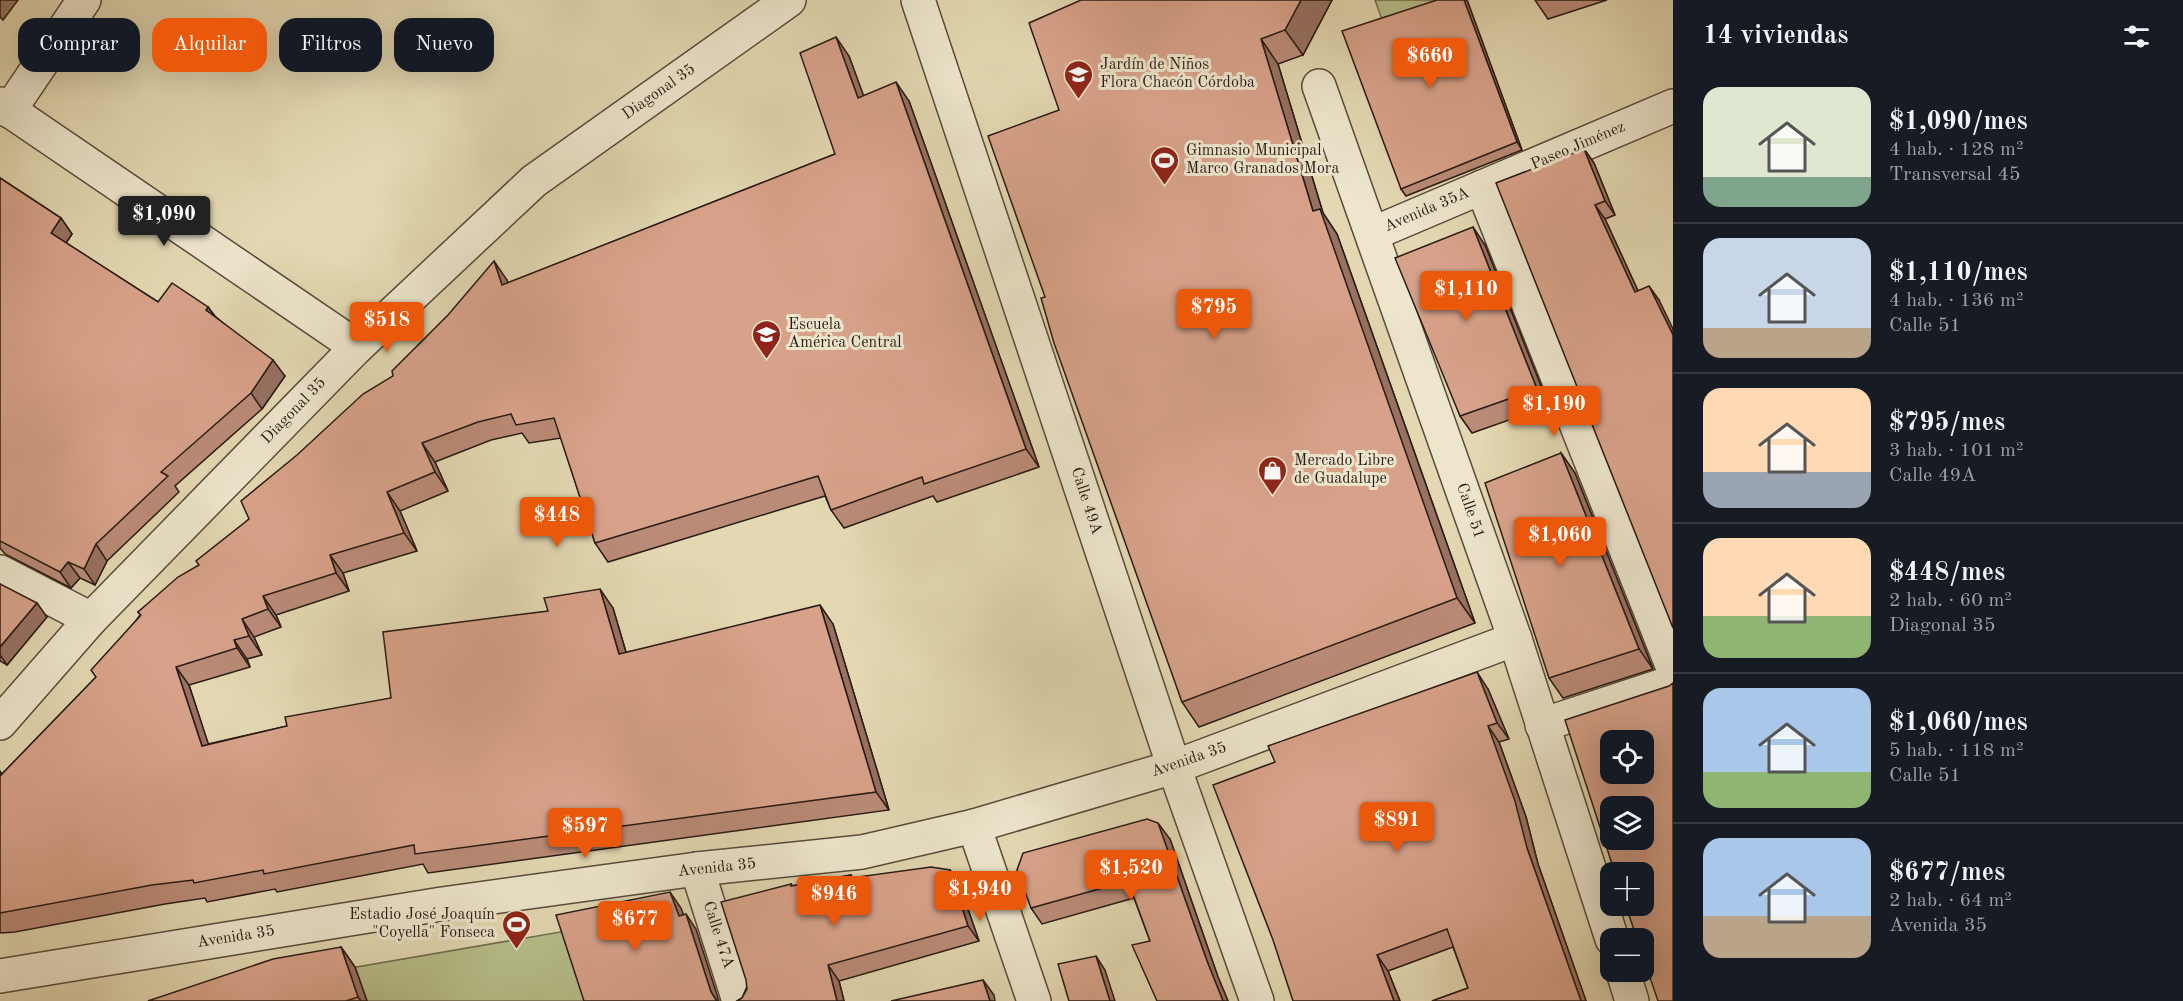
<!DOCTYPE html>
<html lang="es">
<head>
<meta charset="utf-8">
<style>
	:root { --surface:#171b24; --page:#20242c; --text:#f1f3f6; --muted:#9ea1a6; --line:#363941; --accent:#ea580c }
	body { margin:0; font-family:"Old Standard TT",serif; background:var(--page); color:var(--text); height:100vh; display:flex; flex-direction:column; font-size:22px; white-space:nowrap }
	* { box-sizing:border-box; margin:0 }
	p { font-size:20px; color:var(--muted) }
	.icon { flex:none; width:33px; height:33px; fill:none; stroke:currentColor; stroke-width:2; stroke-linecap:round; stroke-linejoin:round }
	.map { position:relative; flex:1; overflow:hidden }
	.drawer { display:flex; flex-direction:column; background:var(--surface); width:510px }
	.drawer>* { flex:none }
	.top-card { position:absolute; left:18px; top:18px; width:570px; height:54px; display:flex; gap:12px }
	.fabs { position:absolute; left:1600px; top:730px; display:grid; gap:12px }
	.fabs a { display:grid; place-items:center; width:54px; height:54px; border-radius:12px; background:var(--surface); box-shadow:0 6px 24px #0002; font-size:30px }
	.price { position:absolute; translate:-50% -51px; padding:0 14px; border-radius:6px; background:var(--accent); color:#fff; font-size:20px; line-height:39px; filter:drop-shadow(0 2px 3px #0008) }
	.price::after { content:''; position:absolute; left:50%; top:36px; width:18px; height:14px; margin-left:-9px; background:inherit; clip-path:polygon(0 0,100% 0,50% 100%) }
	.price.selected { background:#222; color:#fff }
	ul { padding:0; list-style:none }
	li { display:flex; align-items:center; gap:18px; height:150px; padding:0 30px }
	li+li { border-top:2px solid var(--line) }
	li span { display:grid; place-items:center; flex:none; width:168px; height:120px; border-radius:18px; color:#555 }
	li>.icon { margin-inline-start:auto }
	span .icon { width:72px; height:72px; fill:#fffc; stroke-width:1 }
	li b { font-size:26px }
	h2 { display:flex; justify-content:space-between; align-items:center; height:72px; padding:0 30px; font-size:26px }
	.chip { padding:0 21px; border-radius:18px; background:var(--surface); box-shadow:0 6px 24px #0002; font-size:21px; line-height:54px }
	.chip.selected { background:var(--accent); color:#fff }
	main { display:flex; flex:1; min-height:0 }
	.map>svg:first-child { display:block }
	.green { fill:#b6be8a; stroke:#706c50; stroke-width:1.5 }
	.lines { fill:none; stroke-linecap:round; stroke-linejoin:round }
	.street-casing { stroke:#584a3c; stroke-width:36 }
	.street { stroke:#ede6cd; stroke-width:33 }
	.wall { fill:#ba8b77; stroke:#291b15; stroke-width:1.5 }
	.shaded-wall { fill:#977161; stroke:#291b15; stroke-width:1.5 }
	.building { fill:#d8a28a; stroke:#291b15; stroke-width:1.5; fill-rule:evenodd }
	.labels { text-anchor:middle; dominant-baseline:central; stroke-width:6; stroke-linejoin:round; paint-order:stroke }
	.poi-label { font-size:16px; fill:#291b15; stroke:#ede6cd; text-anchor:start }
	.street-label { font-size:16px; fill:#291b15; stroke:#ede6cd }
</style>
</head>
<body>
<main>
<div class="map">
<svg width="1673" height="1001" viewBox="0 0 1673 1001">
	<rect width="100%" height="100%" fill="#e3d8b2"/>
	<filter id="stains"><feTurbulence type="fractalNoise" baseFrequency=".00333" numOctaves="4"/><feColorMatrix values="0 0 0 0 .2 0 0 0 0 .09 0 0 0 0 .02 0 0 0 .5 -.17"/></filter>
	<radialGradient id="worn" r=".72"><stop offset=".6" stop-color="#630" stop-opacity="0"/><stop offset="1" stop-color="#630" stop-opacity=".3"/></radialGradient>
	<g class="green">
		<polygon points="1375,0 1444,0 1382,20"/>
		<polygon points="566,931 590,1001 221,1001 287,979"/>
	</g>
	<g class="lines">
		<defs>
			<g id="street">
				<polyline points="918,0 1174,767 1257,1001"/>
				<polyline points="1319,86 1515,639 1612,939"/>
				<polyline points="0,104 357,347"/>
				<polyline points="9,111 84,0"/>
				<polyline points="1482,187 1673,668"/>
				<polyline points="1372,234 1673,106"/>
				<polyline points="0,572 91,619"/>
				<polyline points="0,723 91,619 357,347 534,181 789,0"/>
				<polyline points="1542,725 1673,682"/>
				<polyline points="974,826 1034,1001"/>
				<polyline points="697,869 739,1001"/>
				<polyline points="1623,972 1632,1001"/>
				<polyline points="0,976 442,904 697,869 862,852 974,826 1174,767 1515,639"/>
			</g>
		</defs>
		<use href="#street" class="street-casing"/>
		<use href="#street" class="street"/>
	</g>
	<g class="wall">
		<polygon points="1081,0 1332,0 1303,55 1278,64 1323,213 1337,234 1475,623 1199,727 1182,702 1045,297"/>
		<polygon points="1437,0 1467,0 1522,150 1406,196 1401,189"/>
		<polygon points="1535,0 1607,0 1548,19"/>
		<polygon points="849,56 863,95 909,101 1039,467 937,502 933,496 844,528 831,510 825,496 608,562 595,543 561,438 529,443 522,433 491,440 435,462 448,491 400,511 417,551 343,573 349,591 276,615 281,627 254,637 262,655 247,659 250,667 189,685 208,744 287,726 391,698 613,608 626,652 833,624 889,810 428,873 423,864 277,892 275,889 207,902 205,898 165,904 15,932 0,933 0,771 2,774 96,677 140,615 138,612 199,565 249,519 393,376 507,280 508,283 835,154"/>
		<polygon points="1584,149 1594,163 1615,215 1605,219 1638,291 1659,300 1673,628"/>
		<polygon points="0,178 61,218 72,234 66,243 158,302 208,307 215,316 285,376 262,409 175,486 179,492 107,561 95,585 80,578 71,588 5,554 0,548"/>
		<polygon points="1485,245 1549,406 1472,433 1460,416"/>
		<polygon points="1561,453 1575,473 1653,669 1563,698 1549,678"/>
		<polygon points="0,584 47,617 7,665 0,661"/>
		<polygon points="1488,689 1509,739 1499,742 1526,817 1538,864 1586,1001 1432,1001 1468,988 1453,947 1388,971 1400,1001 1275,762"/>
		<polygon points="1170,839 1218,977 1228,1001 1157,1001 1150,941 1134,898 1042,924 1031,908"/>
		<polygon points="950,870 960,886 979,941 839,981 844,1001 737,1001 742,998 791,884 793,886 851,875 853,878"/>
		<polygon points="341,947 355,967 367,1001 148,1001"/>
	</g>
	<g class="shaded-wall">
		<polygon points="0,0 18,0 3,20 0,17"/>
		<polygon points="1301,0 1332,0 1303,55 1285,30"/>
		<polygon points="1464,0 1467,0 1522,150 1517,142"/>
		<polygon points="836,37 849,56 871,116 858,98"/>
		<polygon points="1261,39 1278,64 1323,213 1337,234 1475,623 1457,598 1313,211"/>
		<polygon points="896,82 909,101 1039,467 1026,449"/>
		<polygon points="1584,149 1594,163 1615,215 1605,201"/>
		<polygon points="1595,205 1605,219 1645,306 1635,292"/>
		<polygon points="61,218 72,234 62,249 51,233"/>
		<polygon points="1473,227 1485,245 1549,406 1537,389"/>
		<polygon points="494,261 507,280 515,304 502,285"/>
		<polygon points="1649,286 1659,300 1673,329 1673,335"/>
		<polygon points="208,307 220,324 206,310"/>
		<polygon points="273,360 285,376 262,409 251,393"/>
		<polygon points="422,443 435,462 448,491 435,472"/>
		<polygon points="1561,453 1575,473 1653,669 1639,649"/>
		<polygon points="387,492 400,511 417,551 404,533"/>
		<polygon points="96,544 107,561 95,585 84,569"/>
		<polygon points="330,555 343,573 349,591 336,573"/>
		<polygon points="68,562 80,578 71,588 60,572"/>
		<polygon points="600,589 613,608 632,673 619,654"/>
		<polygon points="263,596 276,615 281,627 268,609"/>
		<polygon points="37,603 47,617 7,665 0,655 0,647"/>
		<polygon points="820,605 833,624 889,810 876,792"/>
		<polygon points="242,619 254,637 262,655 249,636"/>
		<polygon points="234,640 247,659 250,667 237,648"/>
		<polygon points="176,667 189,685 215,764 202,746"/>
		<polygon points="1477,672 1488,689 1509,739 1497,723"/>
		<polygon points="1488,726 1499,742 1526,817 1538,864 1586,1001 1581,1001 1527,848"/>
		<polygon points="1158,823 1170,839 1218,977 1228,1001 1223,1001 1207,961"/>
		<polygon points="950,870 960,886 979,941 968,926"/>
		<polygon points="670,892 681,908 690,931 679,916"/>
		<polygon points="686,914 696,929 719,1001 717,1001 711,992"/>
		<polygon points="341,947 355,967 367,1001 361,1001 358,997"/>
		<polygon points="1377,955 1388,971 1400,1001 1394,1001"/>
		<polygon points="1096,956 1105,970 1115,1001 1110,1001"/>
		<polygon points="828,965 839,981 844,1001 837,1001"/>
		<polygon points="983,980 994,995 995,1001 990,1001"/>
	</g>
	<g class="building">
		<polygon points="1081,0 1301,0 1285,30 1261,39 1313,211 1320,209 1457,598 1182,702 1054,343 1041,298 1045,297 988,136 1059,110 1029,23"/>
		<polygon points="1437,0 1464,0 1517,142 1401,189 1342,31"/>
		<polygon points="836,37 858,98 896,82 1026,449 924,484 922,477 831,510 818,476 595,543 554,418 516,425 511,414 478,422 422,443 435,472 387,492 404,533 330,555 336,573 263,596 268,609 242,619 249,636 234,640 237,648 176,667 202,746 287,726 285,717 391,698 383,632 548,611 544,598 600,589 619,654 820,605 876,792 415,854 414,845 264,874 263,870 194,883 193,880 152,885 0,913 0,772 1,775 96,677 91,670 141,615 138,612 178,577 199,565 196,561 249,519 241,501 297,455 363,394 393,376 392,371 448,315 494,261 502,285 835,154 800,53"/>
		<polygon points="1584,149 1605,201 1595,205 1635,292 1649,286 1673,335 1673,628 1496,183"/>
		<polygon points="0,178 61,218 51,233 158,302 172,283 208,307 206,310 273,360 251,393 161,472 168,476 96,544 84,569 68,562 60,572 0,541"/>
		<polygon points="1473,227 1537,389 1460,416 1395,258"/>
		<polygon points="1561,453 1639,649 1549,678 1485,483"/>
		<polygon points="0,584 37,603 0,647"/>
		<polygon points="1477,672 1497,723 1488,726 1515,801 1527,848 1581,1001 1432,1001 1468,988 1447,929 1377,955 1394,1001 1293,1001 1273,940 1213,785 1275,762 1268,746"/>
		<path d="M1673 683V1001H1658L1644 960V939H1637L1626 906H1644V873H1615L1565 720 1669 686ZM1611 741H1644V774H1611ZM1611 807H1644V840H1611Z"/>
		<polygon points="1147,819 1158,823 1207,961 1223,1001 1157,1001 1132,945 1150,941 1128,881 1031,908 1017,870 1023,853"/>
		<polygon points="931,867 950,870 968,926 828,965 837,1001 737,1001 742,998 747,989 746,980 721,902 791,884 791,886 851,875 851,878"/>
		<polygon points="670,892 679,916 686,914 711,992 716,1000 718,1001 584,1001 556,915"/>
		<polygon points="341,947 358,997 346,1001 148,1001 273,959"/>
		<polygon points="1096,956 1110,1001 1069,1001 1058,964"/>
		<polygon points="983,980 990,1001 891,1001"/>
	</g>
	<defs>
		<symbol id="school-pin" viewBox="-11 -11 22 30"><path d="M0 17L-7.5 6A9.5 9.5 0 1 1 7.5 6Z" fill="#8f2418" stroke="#ede6cd"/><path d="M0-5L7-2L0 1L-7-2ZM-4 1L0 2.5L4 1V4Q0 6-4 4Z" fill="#fff"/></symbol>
		<symbol id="stadium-pin" viewBox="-11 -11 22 30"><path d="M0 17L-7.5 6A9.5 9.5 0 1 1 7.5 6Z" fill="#8f2418" stroke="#ede6cd"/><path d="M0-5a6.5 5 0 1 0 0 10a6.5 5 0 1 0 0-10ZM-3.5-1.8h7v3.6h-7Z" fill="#fff"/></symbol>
		<symbol id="shop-pin" viewBox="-11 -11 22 30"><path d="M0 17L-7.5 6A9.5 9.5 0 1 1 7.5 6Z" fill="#8f2418" stroke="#ede6cd"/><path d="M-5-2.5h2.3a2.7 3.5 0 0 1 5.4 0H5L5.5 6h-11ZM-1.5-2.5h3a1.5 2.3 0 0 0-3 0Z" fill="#fff"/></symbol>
	</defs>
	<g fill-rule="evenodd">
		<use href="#school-pin" x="1062" y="58" width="33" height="45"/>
		<use href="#stadium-pin" x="1148" y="144" width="33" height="45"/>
		<use href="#school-pin" x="750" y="318" width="33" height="45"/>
		<use href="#shop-pin" x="1256" y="454" width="33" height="45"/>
		<use href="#stadium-pin" x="500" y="908" width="33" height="45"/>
	</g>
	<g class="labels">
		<g class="poi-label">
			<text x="1100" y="65">Jardín de Niños<tspan x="1100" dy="18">Flora Chacón Córdoba</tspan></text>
			<text x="1186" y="151">Gimnasio Municipal<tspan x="1186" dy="18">Marco Granados Mora</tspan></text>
			<text x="788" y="325">Escuela<tspan x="788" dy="18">América Central</tspan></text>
			<text x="1294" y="461">Mercado Libre<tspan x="1294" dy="18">de Guadalupe</tspan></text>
			<text x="495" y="915" text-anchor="end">Estadio José Joaquín<tspan x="495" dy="18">"Coyella" Fonseca</tspan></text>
		</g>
		<g class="street-label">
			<text transform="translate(659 92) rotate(-35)">Diagonal 35</text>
			<text transform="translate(1578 146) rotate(-23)">Paseo Jiménez</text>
			<text transform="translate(1427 210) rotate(-23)">Avenida 35A</text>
			<text transform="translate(294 411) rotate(-46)">Diagonal 35</text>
			<text transform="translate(1086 501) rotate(72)">Calle 49A</text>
			<text transform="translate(1470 511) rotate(71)">Calle 51</text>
			<text transform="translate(1189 760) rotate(-19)">Avenida 35</text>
			<text transform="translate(717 868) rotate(-6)">Avenida 35</text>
			<text transform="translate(718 935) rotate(72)">Calle 47A</text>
			<text transform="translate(236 937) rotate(-9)">Avenida 35</text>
		</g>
	</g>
	<rect width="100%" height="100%" filter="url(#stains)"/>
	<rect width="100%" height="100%" fill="url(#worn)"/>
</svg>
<div class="fabs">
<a><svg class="icon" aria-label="locate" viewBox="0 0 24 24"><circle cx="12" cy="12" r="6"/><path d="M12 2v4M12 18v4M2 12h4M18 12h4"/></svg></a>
<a><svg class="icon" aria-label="layers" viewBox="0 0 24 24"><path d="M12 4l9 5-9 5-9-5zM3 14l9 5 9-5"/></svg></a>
<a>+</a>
<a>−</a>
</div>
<b class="price" style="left:1430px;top:89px">$660</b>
<b class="price selected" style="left:164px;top:247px">$1,090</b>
<b class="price" style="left:1466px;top:322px">$1,110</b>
<b class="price" style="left:1214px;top:340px">$795</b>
<b class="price" style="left:387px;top:353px">$518</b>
<b class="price" style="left:1554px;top:437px">$1,190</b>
<b class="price" style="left:557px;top:548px">$448</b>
<b class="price" style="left:1560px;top:568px">$1,060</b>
<b class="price" style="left:1397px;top:853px">$891</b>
<b class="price" style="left:585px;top:859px">$597</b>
<b class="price" style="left:1131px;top:901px">$1,520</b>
<b class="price" style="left:980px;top:922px">$1,940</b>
<b class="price" style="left:834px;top:927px">$946</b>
<b class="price" style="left:635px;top:952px">$677</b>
<div class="top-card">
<a class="chip">Comprar</a>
<a class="chip selected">Alquilar</a>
<a class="chip">Filtros</a>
<a class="chip">Nuevo</a>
</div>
</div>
<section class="drawer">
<h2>14 viviendas<svg class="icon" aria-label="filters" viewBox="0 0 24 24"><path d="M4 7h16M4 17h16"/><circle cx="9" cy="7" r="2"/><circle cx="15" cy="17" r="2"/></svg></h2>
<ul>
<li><span style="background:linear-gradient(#dfe7d0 75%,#7fa58c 0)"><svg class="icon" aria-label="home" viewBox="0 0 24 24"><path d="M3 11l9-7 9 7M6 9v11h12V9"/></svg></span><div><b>$1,090/mes</b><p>4 hab. · 128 m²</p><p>Transversal 45</p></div></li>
<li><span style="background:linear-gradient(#c9d6e8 75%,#b9a48a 0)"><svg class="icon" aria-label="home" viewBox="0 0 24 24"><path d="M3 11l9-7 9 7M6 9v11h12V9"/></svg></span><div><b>$1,110/mes</b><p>4 hab. · 136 m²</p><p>Calle 51</p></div></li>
<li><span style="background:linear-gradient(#ffd9b3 70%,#9aa5b1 0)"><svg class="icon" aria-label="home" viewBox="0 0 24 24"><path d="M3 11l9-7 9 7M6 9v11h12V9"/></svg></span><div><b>$795/mes</b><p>3 hab. · 101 m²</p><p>Calle 49A</p></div></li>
<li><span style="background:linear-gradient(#ffd9b3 65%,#8fb573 0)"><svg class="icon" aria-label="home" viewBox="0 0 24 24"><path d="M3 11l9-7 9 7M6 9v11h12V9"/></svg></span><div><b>$448/mes</b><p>2 hab. · 60 m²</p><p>Diagonal 35</p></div></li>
<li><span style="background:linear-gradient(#a9c7e8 70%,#8fb573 0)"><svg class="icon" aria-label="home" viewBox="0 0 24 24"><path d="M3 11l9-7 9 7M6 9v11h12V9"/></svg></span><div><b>$1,060/mes</b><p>5 hab. · 118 m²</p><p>Calle 51</p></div></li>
<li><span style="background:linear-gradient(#a9c7e8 65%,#b9a48a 0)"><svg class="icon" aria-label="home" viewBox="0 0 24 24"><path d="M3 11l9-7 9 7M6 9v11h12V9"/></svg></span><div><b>$677/mes</b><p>2 hab. · 64 m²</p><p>Avenida 35</p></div></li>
</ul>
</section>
</main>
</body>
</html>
